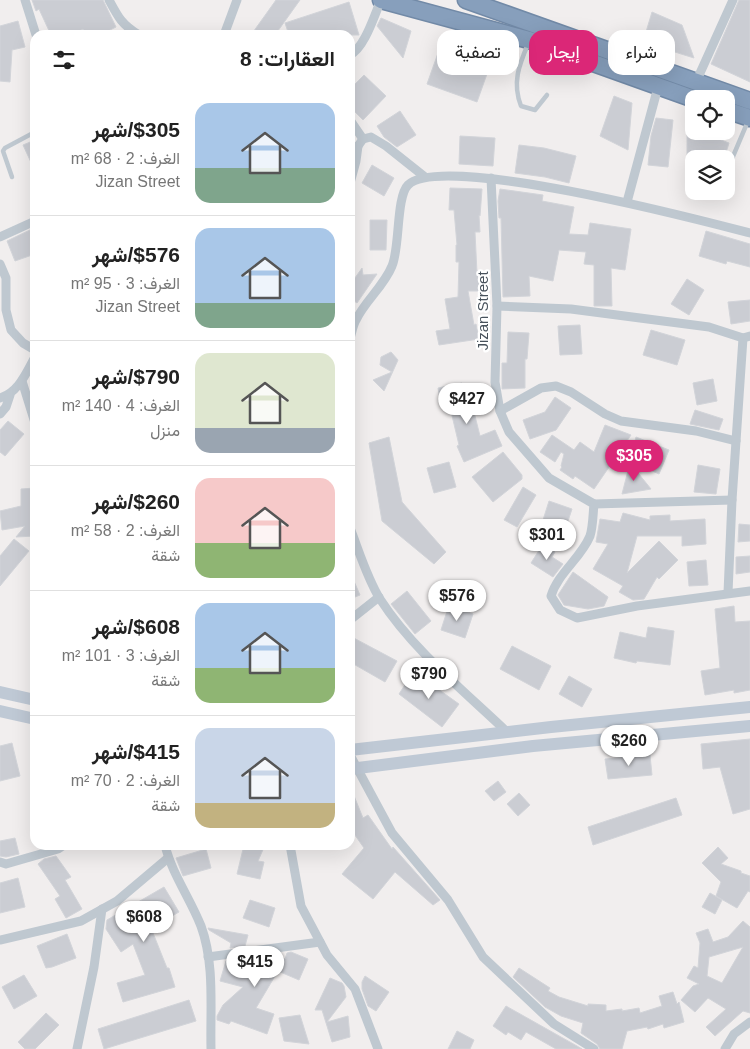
<!DOCTYPE html>
<html lang="ar">
<head>
<meta charset="utf-8">
<style>
	:root { --surface:#fff; --page:#f6f6f6; --text:#222; --muted:#767676; --line:#e0e0e0; --accent:#db2777 }
	body { margin:0; font-family:Helvetica,Vazirmatn,sans-serif; background:var(--page); color:var(--text); direction:rtl; height:100vh; display:flex; flex-direction:column; font-size:19px; white-space:nowrap }
	* { box-sizing:border-box; margin:0 }
	p { font-size:16px; color:var(--muted) }
	.icon { flex:none; width:28px; height:28px; fill:none; stroke:currentColor; stroke-width:2; stroke-linecap:round; stroke-linejoin:round }
	.map { position:relative; flex:1; overflow:hidden; direction:ltr }
	.sheet { position:absolute; left:30px; top:30px; width:325px; height:820px; display:flex; flex-direction:column; background:var(--surface); border-radius:15px; box-shadow:0 5px 20px #0002; direction:rtl }
	.sheet>* { flex:none }
	.top-card { position:absolute; left:370px; top:30px; width:305px; height:45px; direction:rtl; display:flex; gap:10px }
	.buttons { position:absolute; left:685px; top:90px; display:grid; gap:10px }
	.buttons a { display:grid; place-items:center; width:50px; height:50px; border-radius:10px; background:var(--surface); box-shadow:0 5px 20px #0002; font-size:25px }
	.price { position:absolute; translate:-50% -42px; padding:0 11px; border-radius:18px; background:#fff; color:#222; font-size:16px; line-height:32px; filter:drop-shadow(0 1px 2px #0008) }
	.price::after { content:''; position:absolute; left:50%; top:30px; width:15px; height:11px; margin-left:-8px; background:inherit; clip-path:polygon(0 0,100% 0,50% 100%) }
	.price.current { background:var(--accent); color:#fff }
	ul { padding:0; list-style:none }
	li { display:flex; align-items:center; gap:15px; height:125px; padding:0 20px }
	li+li { border-top:1px solid var(--line) }
	li span { display:grid; place-items:center; flex:none; width:140px; height:100px; border-radius:15px; color:#555 }
	li>.icon { margin-inline-start:auto }
	span .icon { width:60px; height:60px; fill:#fffc; stroke-width:1 }
	li b { font-size:21px }
	h2 { display:flex; justify-content:space-between; align-items:center; height:60px; padding:0 20px; font-size:21px }
	.tag { padding:0 18px; border-radius:15px; background:var(--surface); box-shadow:0 5px 20px #0002; font-size:18px; line-height:45px }
	.tag.current { background:var(--accent); color:#fff }
	.map>svg:first-child { display:block }
	.building { fill:#cbcdd3; stroke:#d2d4d9; fill-rule:evenodd }
	.lines { fill:none; stroke-linecap:round; stroke-linejoin:round }
	.highway-casing { stroke:#728aa7; stroke-width:19 }
	.lane { stroke:#bfc8d0; stroke-width:4.5 }
	.street { stroke:#bfc8d0; stroke-width:9 }
	.secondary { stroke:#bfc9d5; stroke-width:12 }
	.highway { stroke:#879fbc; stroke-width:16 }
	.labels { text-anchor:middle; dominant-baseline:central; stroke-width:4.5; stroke-linejoin:round; paint-order:stroke }
	.street-label { font-size:15px; fill:#47515b; stroke:#fff }
</style>
</head>
<body>
<div class="map">
<svg width="750" height="1049" viewBox="0 0 750 1049">
	<rect width="100%" height="100%" fill="#f1eeee"/>
	<g class="building">
		<polygon points="32,0 103,0 116,27 100,35 86,35 83,29 71,35 51,35 39,9 36,11"/>
		<polygon points="276,0 300,0 275,35 251,35"/>
		<polygon points="739,0 750,0 750,82 711,64"/>
		<polygon points="349,2 359,35 289,35 285,23"/>
		<polygon points="652,12 682,25 694,58 643,42"/>
		<polygon points="381,18 411,31 403,58 377,26"/>
		<polygon points="18,21 25,47 12,50 10,82 0,81 0,26"/>
		<polygon points="443,39 493,57 477,102 427,84"/>
		<polygon points="364,75 386,96 363,120 350,107 350,89"/>
		<polygon points="614,96 632,103 628,150 600,136"/>
		<polygon points="400,111 416,135 397,147 384,137 377,126"/>
		<polygon points="656,118 673,120 668,167 648,165 651,136"/>
		<polygon points="687,127 729,143 724,159 687,159"/>
		<polygon points="460,136 495,138 493,166 459,164"/>
		<polygon points="35,140 35,171 23,145"/>
		<polygon points="519,145 544,148 576,156 569,183 545,177 515,173"/>
		<polygon points="372,165 394,178 384,196 362,183"/>
		<polygon points="450,188 482,189 480,216 479,215 480,232 475,232 477,273 481,273 480,291 468,291 474,325 476,324 479,339 439,345 436,331 450,329 445,299 458,297 459,262 456,262 456,245 457,245 454,210 449,210"/>
		<polygon points="500,189 543,195 542,201 574,207 569,234 588,235 590,223 631,229 625,270 611,268 612,306 594,306 594,265 584,264 586,252 559,250 553,281 529,276 530,296 503,297 501,218 499,218 498,201"/>
		<polygon points="370,220 387,220 386,250 370,250"/>
		<polygon points="34,228 35,254 15,261 7,241"/>
		<polygon points="706,231 750,244 750,267 727,261 726,264 699,256"/>
		<polygon points="362,268 363,275 377,274 357,303 350,298 350,285"/>
		<polygon points="687,279 704,290 689,315 671,304"/>
		<polygon points="750,300 750,321 731,324 728,302"/>
		<polygon points="580,325 582,354 560,355 558,326"/>
		<polygon points="651,330 685,340 677,365 643,355"/>
		<polygon points="508,332 529,333 527,359 525,359 525,388 502,389 502,363 507,363"/>
		<polygon points="391,352 398,360 384,391 373,380 392,372 380,365 381,357"/>
		<polygon points="713,379 717,401 697,405 693,383"/>
		<polygon points="462,383 469,413 474,412 480,436 495,430 502,446 464,462 457,446 459,445 449,403 441,405 438,388"/>
		<polygon points="555,397 571,408 556,430 530,439 523,420 545,412"/>
		<polygon points="695,410 723,419 719,430 690,424"/>
		<polygon points="8,421 24,434 5,456 0,452 0,430"/>
		<polygon points="605,425 631,435 594,489 575,476 573,479 560,470 562,467 561,466 564,454 561,452 555,462 540,452 552,435 574,450 580,442 594,452"/>
		<polygon points="389,437 402,502 446,552 434,564 382,521 369,443"/>
		<polygon points="636,437 669,450 659,474 630,461"/>
		<polygon points="503,452 522,475 522,479 493,502 472,477"/>
		<polygon points="449,462 456,487 434,493 427,468"/>
		<polygon points="630,463 651,489 622,494"/>
		<polygon points="698,465 720,469 716,494 694,492"/>
		<polygon points="523,487 536,495 517,527 504,520"/>
		<polygon points="35,488 35,536 16,537 25,526 2,530 0,511 21,506 21,489"/>
		<polygon points="549,501 572,509 566,527 543,520"/>
		<polygon points="623,513 650,520 650,516 670,515 670,521 705,519 706,544 682,546 682,536 637,536 627,573 659,541 678,560 659,579 657,577 644,599 633,600 619,592 623,586 593,569 608,544 596,542 600,519 620,522"/>
		<polygon points="739,524 750,525 750,541 738,542"/>
		<polygon points="14,539 29,551 0,586 0,556"/>
		<polygon points="543,544 555,552 552,557 563,564 553,577 531,563"/>
		<polygon points="750,556 750,572 736,574 736,557"/>
		<polygon points="706,560 708,585 689,586 687,562"/>
		<polygon points="350,572 360,595 350,599"/>
		<polygon points="573,572 608,597 604,606 588,609 564,605 558,595"/>
		<polygon points="407,591 431,621 415,634 391,604"/>
		<polygon points="449,605 473,614 465,638 441,630"/>
		<polygon points="734,606 735,622 750,621 750,690 734,693 734,690 705,695 701,671 720,668 715,609"/>
		<polygon points="648,627 674,631 670,665 637,661 636,663 614,658 620,632 646,638"/>
		<polygon points="350,636 397,661 385,682 350,662"/>
		<polygon points="512,646 551,666 539,690 500,669"/>
		<polygon points="412,674 430,685 431,684 459,704 442,727 399,694"/>
		<polygon points="569,676 592,689 582,707 559,694"/>
		<polygon points="750,739 750,809 733,814 720,767 703,769 701,744"/>
		<polygon points="12,743 20,776 0,781 0,746"/>
		<polygon points="650,755 652,775 608,779 605,759"/>
		<polygon points="498,781 506,792 494,801 485,791"/>
		<polygon points="350,786 363,818 368,815 392,849 393,847 440,900 433,905 395,872 373,899 342,874 364,848 350,828"/>
		<polygon points="519,793 530,805 518,816 507,804"/>
		<polygon points="676,798 682,815 593,845 588,827"/>
		<polygon points="15,838 19,854 6,857 0,856 0,841"/>
		<polygon points="244,845 265,845 258,861 264,862 260,879 237,874"/>
		<polygon points="718,847 728,858 721,864 741,871 741,873 750,876 750,892 748,891 737,908 716,896 721,882 702,863"/>
		<polygon points="206,849 211,868 183,876 176,858"/>
		<polygon points="56,856 71,877 65,880 82,909 66,918 55,899 60,896 38,864 44,859"/>
		<polygon points="18,878 25,907 0,913 0,883"/>
		<polygon points="164,887 179,912 151,928 167,968 169,968 175,987 123,1002 117,983 145,975 133,944 121,952 106,929 107,920"/>
		<polygon points="710,893 722,900 715,914 702,907"/>
		<polygon points="250,900 275,908 269,927 243,918"/>
		<path d="M743 921 750 927V1013L743 1011 715 1036 706 1027 726 1009 708 998 695 1012 681 1000 693 986 699 984 687 978 694 966 698 968 700 943 696 933 708 929 713 942 728 937ZM743 947 722 983 707 976 709 957Z"/>
		<polygon points="208,928 248,935 245,946 230,948 231,943 209,930"/>
		<polygon points="67,934 76,958 52,967 46,968 37,946"/>
		<polygon points="291,952 308,959 299,980 278,971 256,1008 274,1014 267,1034 231,1021 229,1024 217,1020 217,1016 223,1005 243,987 220,981 226,961 241,959 241,960 261,966 266,956 275,954 285,959 287,953"/>
		<polygon points="519,968 550,988 548,991 559,997 588,1006 588,1004 606,1005 606,1011 622,1009 622,1011 639,1008 640,1013 662,1006 659,996 673,992 677,1004 679,1002 684,1022 664,1028 663,1024 648,1029 647,1027 627,1031 622,1049 600,1049 597,1044 581,1033 583,1023 561,1016 545,1007 513,977"/>
		<polygon points="24,975 37,996 14,1009 2,987"/>
		<polygon points="365,976 389,992 376,1011 368,1006 362,989 362,982"/>
		<polygon points="330,978 342,983 344,986 346,997 327,1022 348,1016 350,1037 332,1042 322,1010 315,1010"/>
		<polygon points="189,1000 196,1021 104,1049 98,1029"/>
		<polygon points="506,1006 577,1046 582,1049 556,1049 526,1032 521,1040 508,1032 506,1035 493,1026"/>
		<polygon points="46,1013 59,1025 35,1049 25,1049 18,1042"/>
		<polygon points="300,1015 309,1044 284,1041 279,1018"/>
		<polygon points="457,1031 474,1040 470,1049 448,1049"/>
	</g>
	<g class="lines">
		<defs>
			<g id="highway">
				<polyline points="381,0 529,40 694,99"/>
				<polyline points="466,0 750,101"/>
				<polyline points="726,110 750,118"/>
			</g>
		</defs>
		<use href="#highway" class="highway-casing"/>
		<g class="lane">
			<path d="M528 44C519 65 512 83 521 106L535 110 547 95"/>
			<polyline points="726,173 748,121"/>
			<polyline points="12,177 3,151 5,148 35,132"/>
			<polyline points="716,196 718,191"/>
		</g>
		<g class="street">
			<polyline points="25,0 36,35"/>
			<path d="M109 0C118 17 122 25 139 35"/>
			<polyline points="224,35 237,0"/>
			<path d="M350 55C365 47 374 16 381 0"/>
			<polyline points="696,82 733,0"/>
			<polyline points="350,120 363,139"/>
			<polyline points="350,148 358,146 363,139 371,137 386,146 425,177"/>
			<path d="M491 178 497 306 495 382 500 411 509 432 549 478 594 504C593 513 593 527 590 536 581 558 558 573 551 596L560 610 577 618 637 606 750 591"/>
			<polyline points="350,183 356,161 358,146"/>
			<polyline points="627,202 658,87"/>
			<polyline points="0,237 35,221"/>
			<polyline points="0,264 6,278 6,310 11,330 23,343 35,350"/>
			<polyline points="497,306 571,309 709,327 743,338"/>
			<path d="M350 338C352 332 353 325 356 320 365 301 384 286 392 266 400 248 396 197 408 185 441 152 700 220 750 233"/>
			<polyline points="22,381 35,423"/>
			<path d="M0 398C19 392 26 373 35 357"/>
			<polyline points="500,411 541,388 556,386 571,392 605,414 621,421 696,431 736,441"/>
			<polyline points="0,414 6,407 10,395"/>
			<polyline points="594,504 732,500"/>
			<path d="M350 528C359 551 367 578 380 599 413 650 463 690 507 732"/>
			<polyline points="728,593 732,500 743,338 750,336"/>
			<polyline points="350,620 379,597"/>
			<polyline points="350,755 392,833 448,900 483,957 554,1024 594,1049"/>
			<path d="M165 845C172 874 190 898 201 926 215 964 210 1009 211 1049"/>
			<polyline points="290,845 301,906 327,955 355,989 378,1049"/>
			<polyline points="0,862 6,864 58,849 64,845"/>
			<polyline points="0,940 81,921 117,901 168,858"/>
			<polyline points="208,957 320,942"/>
			<polyline points="77,1049 94,967 102,909"/>
			<polyline points="725,1049 734,1034 750,1022"/>
		</g>
		<g class="secondary">
			<polyline points="0,692 35,700"/>
			<polyline points="0,711 35,719"/>
			<polyline points="350,750 551,727 750,707"/>
			<polyline points="350,769 533,746 750,726"/>
		</g>
		<use href="#highway" class="highway"/>
	</g>
	<g class="labels">
		<g class="street-label">
			<text transform="translate(482 311) rotate(-90)">Jizan Street</text>
		</g>
	</g>
</svg>
<div class="buttons">
<a><svg class="icon" aria-label="locate" viewBox="0 0 24 24"><circle cx="12" cy="12" r="6"/><path d="M12 2v4M12 18v4M2 12h4M18 12h4"/></svg></a>
<a><svg class="icon" aria-label="layers" viewBox="0 0 24 24"><path d="M12 4l9 5-9 5-9-5zM3 14l9 5 9-5"/></svg></a>
</div>
<b class="price" style="left:467px;top:425px">$427</b>
<b class="price current" style="left:634px;top:482px">$305</b>
<b class="price" style="left:547px;top:561px">$301</b>
<b class="price" style="left:457px;top:622px">$576</b>
<b class="price" style="left:429px;top:700px">$790</b>
<b class="price" style="left:629px;top:767px">$260</b>
<b class="price" style="left:144px;top:943px">$608</b>
<b class="price" style="left:255px;top:988px">$415</b>
<div class="top-card">
<a class="tag">شراء</a>
<a class="tag current">إيجار</a>
<a class="tag">تصفية</a>
</div>
<section class="sheet">
<h2>العقارات: 8<svg class="icon" aria-label="filters" viewBox="0 0 24 24"><path d="M4 7h16M4 17h16"/><circle cx="9" cy="7" r="2"/><circle cx="15" cy="17" r="2"/></svg></h2>
<ul>
<li><span style="background:linear-gradient(#a9c7e8 65%,#7fa58c 0)"><svg class="icon" aria-label="home" viewBox="0 0 24 24"><path d="M3 11l9-7 9 7M6 9v11h12V9"/></svg></span><div><b>$305/شهر</b><p>الغرف: 2 · 68 m²</p><p>Jizan Street</p></div></li>
<li><span style="background:linear-gradient(#a9c7e8 75%,#7fa58c 0)"><svg class="icon" aria-label="home" viewBox="0 0 24 24"><path d="M3 11l9-7 9 7M6 9v11h12V9"/></svg></span><div><b>$576/شهر</b><p>الغرف: 3 · 95 m²</p><p>Jizan Street</p></div></li>
<li><span style="background:linear-gradient(#dfe7d0 75%,#9aa5b1 0)"><svg class="icon" aria-label="home" viewBox="0 0 24 24"><path d="M3 11l9-7 9 7M6 9v11h12V9"/></svg></span><div><b>$790/شهر</b><p>الغرف: 4 · 140 m²</p><p>منزل</p></div></li>
<li><span style="background:linear-gradient(#f6c9c9 65%,#8fb573 0)"><svg class="icon" aria-label="home" viewBox="0 0 24 24"><path d="M3 11l9-7 9 7M6 9v11h12V9"/></svg></span><div><b>$260/شهر</b><p>الغرف: 2 · 58 m²</p><p>شقة</p></div></li>
<li><span style="background:linear-gradient(#a9c7e8 65%,#8fb573 0)"><svg class="icon" aria-label="home" viewBox="0 0 24 24"><path d="M3 11l9-7 9 7M6 9v11h12V9"/></svg></span><div><b>$608/شهر</b><p>الغرف: 3 · 101 m²</p><p>شقة</p></div></li>
<li><span style="background:linear-gradient(#c9d6e8 75%,#c2b280 0)"><svg class="icon" aria-label="home" viewBox="0 0 24 24"><path d="M3 11l9-7 9 7M6 9v11h12V9"/></svg></span><div><b>$415/شهر</b><p>الغرف: 2 · 70 m²</p><p>شقة</p></div></li>
</ul>
</section>
</div>
</body>
</html>
